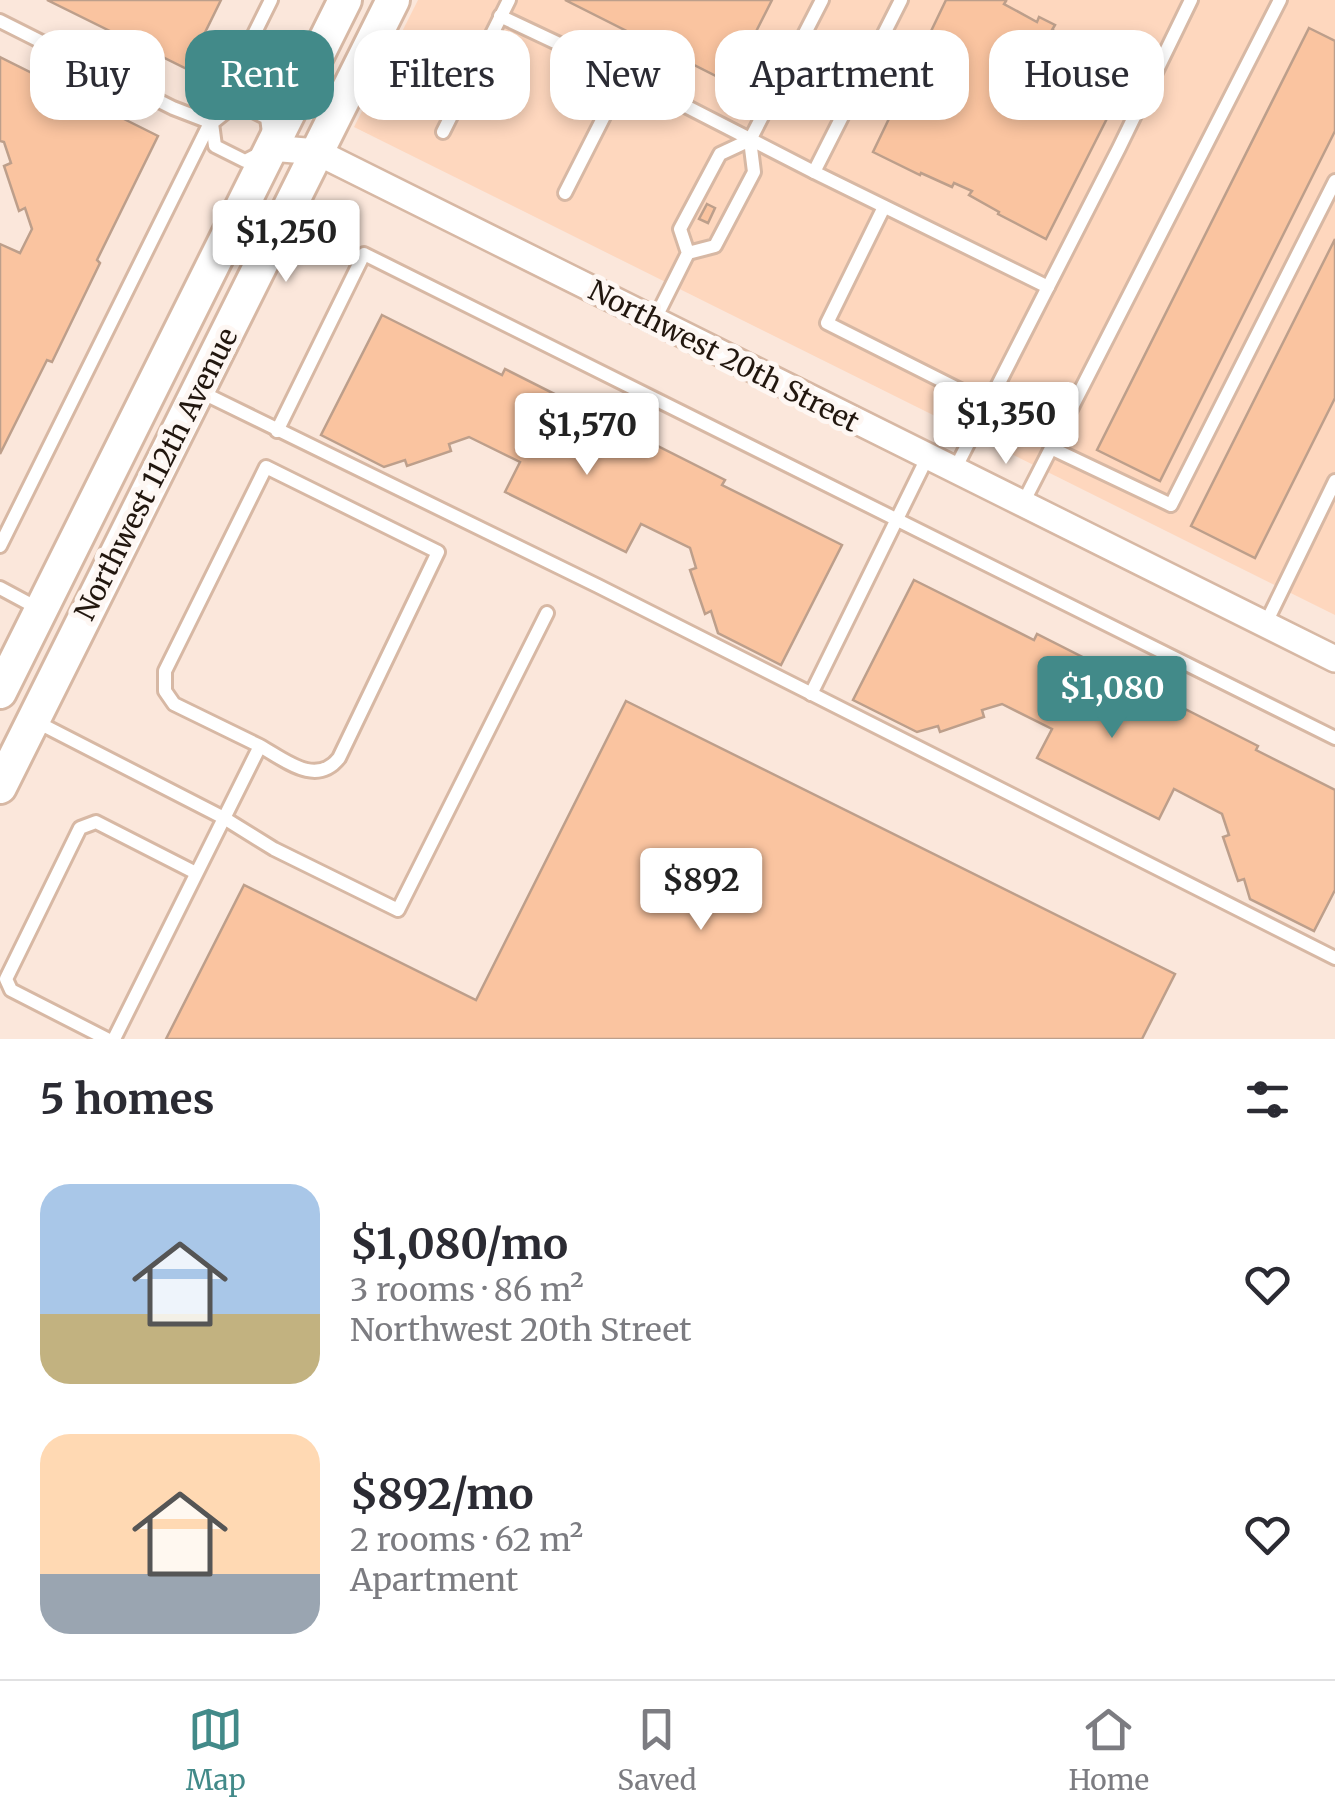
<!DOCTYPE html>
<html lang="en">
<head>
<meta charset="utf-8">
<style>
	:root { --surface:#fff; --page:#f2f2f3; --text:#2b2b33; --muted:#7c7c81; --line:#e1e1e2; --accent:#428a89 }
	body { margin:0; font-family:Merriweather,serif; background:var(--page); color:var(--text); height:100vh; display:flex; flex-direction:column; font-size:38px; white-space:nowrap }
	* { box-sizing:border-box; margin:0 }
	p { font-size:32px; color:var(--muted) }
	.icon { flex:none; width:55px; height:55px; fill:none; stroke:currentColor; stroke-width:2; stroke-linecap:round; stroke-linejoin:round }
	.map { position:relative; height:1039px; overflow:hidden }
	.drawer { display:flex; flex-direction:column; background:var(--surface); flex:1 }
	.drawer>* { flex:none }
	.top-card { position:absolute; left:30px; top:30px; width:1275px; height:90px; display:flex; gap:20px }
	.price { position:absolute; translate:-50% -85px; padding:0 22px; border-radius:10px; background:#fff; color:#222; font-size:32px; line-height:65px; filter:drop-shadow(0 2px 5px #0008) }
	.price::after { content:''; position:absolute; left:50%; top:60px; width:30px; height:22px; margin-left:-15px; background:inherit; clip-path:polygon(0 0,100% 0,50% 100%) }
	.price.selected { background:var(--accent); color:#fff }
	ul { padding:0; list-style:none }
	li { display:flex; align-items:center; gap:30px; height:250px; padding:0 40px }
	li span { display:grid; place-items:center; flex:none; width:280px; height:200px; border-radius:30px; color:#555 }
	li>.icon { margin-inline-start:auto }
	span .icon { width:120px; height:120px; fill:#fffc; stroke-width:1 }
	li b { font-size:42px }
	h2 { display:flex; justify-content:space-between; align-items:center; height:120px; padding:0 40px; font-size:42px }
	.tag { padding:0 35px; border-radius:30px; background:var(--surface); box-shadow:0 5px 15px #0003; font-size:35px; line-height:90px }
	.tag.selected { background:var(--accent); color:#fff }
	.menu { display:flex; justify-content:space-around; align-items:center; height:140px; border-top:2px solid var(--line); background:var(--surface); font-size:28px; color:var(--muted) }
	.menu a { display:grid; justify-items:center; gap:5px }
	.menu .selected { color:var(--accent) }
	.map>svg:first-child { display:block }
	.built { fill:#fed7be }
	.building { fill:#fac4a0; stroke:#bd9f8b; stroke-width:2.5 }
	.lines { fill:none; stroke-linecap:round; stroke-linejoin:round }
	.service-casing { stroke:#d7b8a4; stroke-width:18 }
	.minor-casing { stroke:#d7b8a4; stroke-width:30 }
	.tertiary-casing { stroke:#d7b8a4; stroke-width:38 }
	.service { stroke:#fff; stroke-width:12 }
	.minor { stroke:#fff; stroke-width:25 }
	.tertiary { stroke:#fff; stroke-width:32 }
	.labels { text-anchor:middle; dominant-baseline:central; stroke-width:10; stroke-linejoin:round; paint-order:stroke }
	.street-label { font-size:28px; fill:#22170f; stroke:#fef7f3 }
</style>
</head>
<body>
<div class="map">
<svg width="1335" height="1039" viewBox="0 0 1335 1039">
	<rect width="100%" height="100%" fill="#fbe7db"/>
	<polygon class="built" points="418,0 1335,0 1335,615 354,127"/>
	<g class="building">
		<polygon points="47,0 221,0 187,69"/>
		<polygon points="565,0 772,0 730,83"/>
		<polygon points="946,0 1004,0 1006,1 1004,4 1037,22 1039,17 1055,25 1052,30 1084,45 1086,41 1134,65 1046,239 998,214 999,212 969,195 972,191 954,183 952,187 921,173 920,175 873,152"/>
		<polygon points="1309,28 1335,41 1335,131 1160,481 1097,450"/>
		<polygon points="0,57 158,136 97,260 100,263 52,362 47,360 0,454 0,244 20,253 32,229 25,208 19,211 4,166 11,163 4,142 0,141"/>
		<polygon points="707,204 715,208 708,223 699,219"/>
		<polygon points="1335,239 1335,398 1255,558 1191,526"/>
		<polygon points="382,315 502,375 505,369 725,480 722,485 842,545 781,665 718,633 711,611 705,614 690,570 696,568 690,548 641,524 626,552 505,492 520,462 469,437 449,444 451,451 407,466 405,460 384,467 321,435"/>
		<polygon points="914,580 1034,640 1037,634 1258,746 1256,750 1335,790 1335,890 1314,931 1250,899 1244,879 1238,881 1223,837 1229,835 1222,814 1174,789 1159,819 1037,758 1052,729 1002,704 982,710 984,717 940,732 938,726 917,732 853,700"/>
		<polygon points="626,701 1175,974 1142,1039 166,1039 244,885 476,1000"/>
	</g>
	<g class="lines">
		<defs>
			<g id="service">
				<polyline points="500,16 625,75 814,172 1048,287"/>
				<polyline points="0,21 173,108 212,123"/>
				<polygon points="237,103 267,118 271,148 245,161 215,146 212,123"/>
				<polyline points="443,132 509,0"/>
				<polyline points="814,172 901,0"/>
				<polyline points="565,193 625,75"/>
				<polyline points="884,207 827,323 988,404"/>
				<polyline points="688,253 715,246 754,172 750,140 822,0"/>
				<polyline points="654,321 688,253 680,229 720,154 750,140"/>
				<polyline points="201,392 598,586 1335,958"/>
				<polyline points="277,431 364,254 1335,738"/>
				<polyline points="1051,448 1171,505 1335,181"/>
				<polyline points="954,471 1119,148 1191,0"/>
				<polyline points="1022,505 1280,0"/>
				<polyline points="0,546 271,0"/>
				<polyline points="0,588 41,610"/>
				<polyline points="1265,625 1335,481"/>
				<polyline points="811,694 927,458"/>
				<polyline points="35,721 224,818 274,849 398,910 547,613"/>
				<polyline points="107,1039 11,990 6,979 80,828 96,822 196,873"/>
				<path d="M114 1039 260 746 174 704 165 691V671L266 467 438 552 339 758C316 787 285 760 260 746"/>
			</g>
			<polyline id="minor" points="271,148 317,152 1335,659"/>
			<g id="tertiary">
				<polyline points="0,692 345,0"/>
				<polyline points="0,787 393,0"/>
			</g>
		</defs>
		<use href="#service" class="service-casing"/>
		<use href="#minor" class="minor-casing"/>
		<use href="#tertiary" class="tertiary-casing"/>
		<use href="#service" class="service"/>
		<use href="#minor" class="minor"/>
		<use href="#tertiary" class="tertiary"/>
	</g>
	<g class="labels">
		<g class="street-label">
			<text transform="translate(724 356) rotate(27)">Northwest 20th Street</text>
			<text transform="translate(156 474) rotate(-63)">Northwest 112th Avenue</text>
		</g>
	</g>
</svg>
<b class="price" style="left:286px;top:285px">$1,250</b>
<b class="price" style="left:1006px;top:467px">$1,350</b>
<b class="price" style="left:587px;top:478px">$1,570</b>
<b class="price selected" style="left:1112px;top:741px">$1,080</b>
<b class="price" style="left:701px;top:933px">$892</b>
<div class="top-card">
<a class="tag">Buy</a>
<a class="tag selected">Rent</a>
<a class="tag">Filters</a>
<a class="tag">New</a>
<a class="tag">Apartment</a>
<a class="tag">House</a>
</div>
</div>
<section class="drawer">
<h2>5 homes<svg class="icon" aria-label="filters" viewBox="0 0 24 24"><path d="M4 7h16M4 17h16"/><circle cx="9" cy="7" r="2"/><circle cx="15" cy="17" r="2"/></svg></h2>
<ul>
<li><span style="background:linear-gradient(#a9c7e8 65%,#c2b280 0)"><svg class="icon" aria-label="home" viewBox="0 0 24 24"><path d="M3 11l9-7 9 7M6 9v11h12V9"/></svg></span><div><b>$1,080/mo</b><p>3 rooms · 86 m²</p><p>Northwest 20th Street</p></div><svg class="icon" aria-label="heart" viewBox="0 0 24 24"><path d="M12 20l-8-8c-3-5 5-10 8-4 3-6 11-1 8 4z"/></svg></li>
<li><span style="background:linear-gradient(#ffd9b3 70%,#9aa5b1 0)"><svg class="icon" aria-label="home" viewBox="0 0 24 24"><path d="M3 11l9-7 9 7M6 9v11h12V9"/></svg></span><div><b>$892/mo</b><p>2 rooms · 62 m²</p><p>Apartment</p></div><svg class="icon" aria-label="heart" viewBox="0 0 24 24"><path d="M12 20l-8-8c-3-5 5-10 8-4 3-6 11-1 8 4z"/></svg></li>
</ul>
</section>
<nav class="menu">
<a class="selected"><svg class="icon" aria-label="map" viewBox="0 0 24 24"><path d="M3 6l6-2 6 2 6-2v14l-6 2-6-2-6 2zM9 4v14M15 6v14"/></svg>Map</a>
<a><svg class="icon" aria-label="saved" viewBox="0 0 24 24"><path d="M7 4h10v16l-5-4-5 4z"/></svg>Saved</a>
<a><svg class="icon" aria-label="home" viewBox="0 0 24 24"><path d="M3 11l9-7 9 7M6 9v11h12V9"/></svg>Home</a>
</nav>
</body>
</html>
